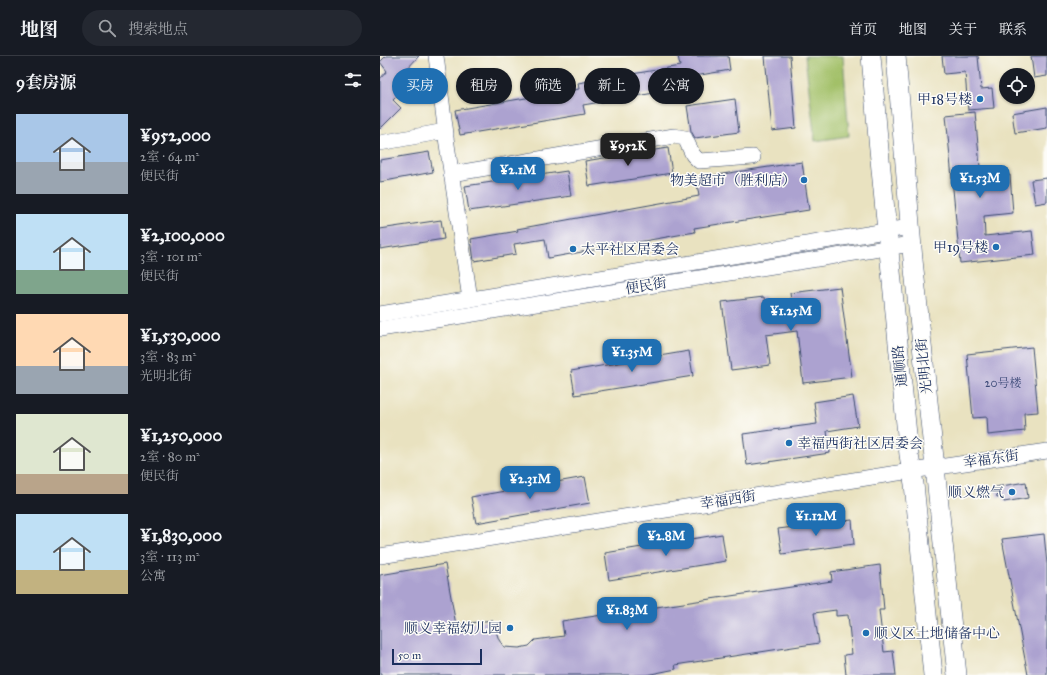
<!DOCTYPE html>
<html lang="zh">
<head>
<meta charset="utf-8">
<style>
	:root { --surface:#171b24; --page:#242831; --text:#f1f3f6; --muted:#9ea1a6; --line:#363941; --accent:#1f6fb2 }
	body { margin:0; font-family:"IM FELL Great Primer","Noto Serif SC",serif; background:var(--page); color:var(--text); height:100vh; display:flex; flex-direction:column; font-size:15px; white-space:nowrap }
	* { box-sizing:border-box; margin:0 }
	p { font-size:13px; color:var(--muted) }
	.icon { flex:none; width:22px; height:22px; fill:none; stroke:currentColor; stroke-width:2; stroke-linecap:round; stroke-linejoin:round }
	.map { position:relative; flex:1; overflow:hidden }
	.drawer { display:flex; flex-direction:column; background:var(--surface); width:380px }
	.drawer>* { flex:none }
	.top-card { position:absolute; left:12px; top:12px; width:380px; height:36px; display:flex; gap:8px }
	.fabs { position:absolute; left:619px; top:12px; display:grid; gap:8px }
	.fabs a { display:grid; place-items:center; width:36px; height:36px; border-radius:50%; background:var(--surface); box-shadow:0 1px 3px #0004; font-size:20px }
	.scale { position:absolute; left:12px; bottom:10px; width:90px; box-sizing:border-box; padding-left:4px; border:2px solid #1b2f5e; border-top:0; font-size:11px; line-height:14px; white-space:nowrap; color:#1b2f5e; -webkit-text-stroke:3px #fdfcf7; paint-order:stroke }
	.price { position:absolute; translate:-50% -34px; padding:0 9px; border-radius:8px; background:var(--accent); color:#fff; font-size:13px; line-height:26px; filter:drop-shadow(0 1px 2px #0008) }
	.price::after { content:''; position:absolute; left:50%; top:24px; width:12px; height:9px; margin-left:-6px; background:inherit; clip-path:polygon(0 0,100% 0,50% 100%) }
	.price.selected { background:#222; color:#fff }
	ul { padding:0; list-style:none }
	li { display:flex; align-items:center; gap:12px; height:100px; padding:0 16px }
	li span { display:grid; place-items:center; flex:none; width:112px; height:80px; border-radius:0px; color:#555 }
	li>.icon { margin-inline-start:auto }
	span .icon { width:48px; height:48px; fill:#fffc; stroke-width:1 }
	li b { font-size:17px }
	h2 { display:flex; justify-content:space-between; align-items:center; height:48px; padding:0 16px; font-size:17px }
	.tag { padding:0 14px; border-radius:18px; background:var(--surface); box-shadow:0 1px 3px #0004; font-size:14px; line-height:36px }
	.tag.selected { background:var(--accent); color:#fff }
	header { display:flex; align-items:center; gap:24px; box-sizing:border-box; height:56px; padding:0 20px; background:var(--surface); border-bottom:1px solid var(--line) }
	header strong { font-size:19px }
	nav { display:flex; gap:22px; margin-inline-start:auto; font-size:14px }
	.search { width:280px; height:36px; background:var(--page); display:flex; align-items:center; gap:10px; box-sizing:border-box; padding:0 14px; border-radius:22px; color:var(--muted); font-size:15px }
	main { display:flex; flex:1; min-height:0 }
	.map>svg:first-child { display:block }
	.green { fill:#a2c068; stroke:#5e7863 }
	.building { fill:#aca2d0 }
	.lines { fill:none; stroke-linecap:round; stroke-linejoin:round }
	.minor-casing { stroke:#3a4a6d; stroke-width:16 }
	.major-casing { stroke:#3a4a6d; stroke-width:20 }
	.minor { stroke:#fff; stroke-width:15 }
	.major { stroke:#fff; stroke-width:19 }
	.poi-dot { fill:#1f6fb2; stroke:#fdfcf7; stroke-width:1.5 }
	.labels { text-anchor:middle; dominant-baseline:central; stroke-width:3; stroke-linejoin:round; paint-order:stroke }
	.number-label { font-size:12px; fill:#3f4c7a }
	.poi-label { font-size:14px; fill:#1b2f5e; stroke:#fdfcf7; text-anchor:end }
	.street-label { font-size:14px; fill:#1b2f5e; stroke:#fdfcf7 }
</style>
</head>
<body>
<header>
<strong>地图</strong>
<div class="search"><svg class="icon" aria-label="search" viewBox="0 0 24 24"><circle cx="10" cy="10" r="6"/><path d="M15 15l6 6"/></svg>搜索地点</div>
<nav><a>首页</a><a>地图</a><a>关于</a><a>联系</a></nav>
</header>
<main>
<section class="drawer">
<h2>9套房源<svg class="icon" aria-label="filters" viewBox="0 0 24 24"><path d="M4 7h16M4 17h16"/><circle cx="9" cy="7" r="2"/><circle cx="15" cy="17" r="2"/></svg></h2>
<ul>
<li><span style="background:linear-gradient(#a9c7e8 60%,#9aa5b1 0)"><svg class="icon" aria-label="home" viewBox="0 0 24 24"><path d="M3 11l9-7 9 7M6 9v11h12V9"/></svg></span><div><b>¥952,000</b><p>2室 · 64 m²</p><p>便民街</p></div></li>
<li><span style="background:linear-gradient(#bfe0f5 70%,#7fa58c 0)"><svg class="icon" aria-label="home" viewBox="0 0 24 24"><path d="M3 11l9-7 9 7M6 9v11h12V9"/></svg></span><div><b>¥2,100,000</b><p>3室 · 101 m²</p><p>便民街</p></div></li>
<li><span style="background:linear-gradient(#ffd9b3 65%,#9aa5b1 0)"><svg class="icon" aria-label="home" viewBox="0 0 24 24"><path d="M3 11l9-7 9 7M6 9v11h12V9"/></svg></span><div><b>¥1,530,000</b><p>3室 · 83 m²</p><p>光明北街</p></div></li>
<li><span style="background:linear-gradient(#dfe7d0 75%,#b9a48a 0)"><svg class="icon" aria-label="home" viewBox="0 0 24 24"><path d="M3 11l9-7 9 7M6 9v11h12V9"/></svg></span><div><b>¥1,250,000</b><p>2室 · 80 m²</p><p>便民街</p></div></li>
<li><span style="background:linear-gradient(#bfe0f5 70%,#c2b280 0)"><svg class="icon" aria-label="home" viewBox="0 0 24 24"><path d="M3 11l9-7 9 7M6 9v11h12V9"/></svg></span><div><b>¥1,830,000</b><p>3室 · 113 m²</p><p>公寓</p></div></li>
</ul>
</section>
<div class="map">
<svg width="667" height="619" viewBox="0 0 667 619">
	<rect width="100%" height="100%" fill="#fdfcf7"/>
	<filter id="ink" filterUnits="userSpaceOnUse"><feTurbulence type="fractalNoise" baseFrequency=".025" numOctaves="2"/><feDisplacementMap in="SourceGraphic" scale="8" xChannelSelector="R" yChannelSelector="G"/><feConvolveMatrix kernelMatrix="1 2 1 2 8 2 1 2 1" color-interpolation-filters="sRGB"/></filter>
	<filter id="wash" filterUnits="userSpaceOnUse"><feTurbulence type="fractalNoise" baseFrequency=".012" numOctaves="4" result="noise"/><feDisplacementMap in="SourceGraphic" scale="16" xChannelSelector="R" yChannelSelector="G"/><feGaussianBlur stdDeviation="0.9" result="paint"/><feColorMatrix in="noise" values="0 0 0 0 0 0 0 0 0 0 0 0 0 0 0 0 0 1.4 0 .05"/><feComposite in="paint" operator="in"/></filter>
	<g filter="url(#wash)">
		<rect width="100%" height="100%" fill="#e9e2c0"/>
		<polygon class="green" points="425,0 463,0 469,80 435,85"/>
		<g id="blocks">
			<g class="building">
				<polygon points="6,0 39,0 25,15 33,23 13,44 21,52 0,73 0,23 7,15 0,6"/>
				<polygon points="298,0 348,0 350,14 285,25 286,35 203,49 205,58 80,79 75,54 199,33 198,27 300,10"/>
				<polygon points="385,0 410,0 416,72 392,75"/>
				<polygon points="562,0 598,0 601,33 612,32 614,52 588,54 585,16 564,18"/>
				<polygon points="651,0 667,0 667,20 654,22"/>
				<polygon points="355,43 359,76 315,82 311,75 307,50"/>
				<polygon points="667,51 667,72 635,77 632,57"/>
				<polygon points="595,56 601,122 630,119 633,157 604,160 605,180 652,175 655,199 580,207 566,59"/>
				<polygon points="288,92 292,117 209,130 205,105"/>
				<polygon points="49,96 53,116 0,126 0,104"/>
				<polygon points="422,106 429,154 314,172 315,176 168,202 165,183 134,188 136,198 94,205 91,183 138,175 137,173 319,140 316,122"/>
				<polygon points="187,115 191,140 89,155 85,130"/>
				<polygon points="667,122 667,146 655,148 651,124"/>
				<polygon points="61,164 64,183 0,193 0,173"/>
				<polygon points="460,231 472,321 423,327 417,275 386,279 390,309 351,314 342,246 384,241 385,248 411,245 410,237"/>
				<polygon points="652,291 658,356 644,357 645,375 608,379 607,361 593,362 587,298"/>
				<polygon points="309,295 313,320 195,339 191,315"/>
				<polygon points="473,340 478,370 447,375 450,397 367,409 363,378 437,368 434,346"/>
				<polygon points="205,421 210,447 96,467 91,441"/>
				<polygon points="646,426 648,442 624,446 622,441 617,441 615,431"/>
				<polygon points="472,464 474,488 402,498 398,473"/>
				<polygon points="342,478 346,505 229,524 225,497"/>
				<polygon points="664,478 667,508 667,619 648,619 622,483"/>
				<polygon points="65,508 76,569 112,564 119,584 124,591 139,592 149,590 155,584 184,580 182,565 452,525 451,516 500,509 504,554 499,554 504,596 513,595 516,619 466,619 464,599 472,598 468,559 456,560 456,554 434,557 439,587 295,609 296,613 266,619 0,619 0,519"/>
			</g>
		</g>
	</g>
	<g filter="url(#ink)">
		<use href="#blocks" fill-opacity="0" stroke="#3a4a6d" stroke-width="1"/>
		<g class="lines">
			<defs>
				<g id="minor">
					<polyline points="56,0 66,78"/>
					<polyline points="0,87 65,75 90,243"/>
					<polyline points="71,118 294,80 305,82 313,99 319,105 373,101"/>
					<polyline points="0,258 530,171"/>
					<polyline points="0,273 531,188"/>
					<polyline points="0,500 511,418 667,395"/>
				</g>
				<g id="major">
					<polyline points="491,0 498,83 529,399 534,428 553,619"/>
					<polyline points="516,0 533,204 577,619"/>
				</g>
			</defs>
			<use href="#minor" class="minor-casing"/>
			<use href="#major" class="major-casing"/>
			<use href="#minor" class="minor"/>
			<use href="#major" class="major"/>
		</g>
	</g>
	<g class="poi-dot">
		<circle cx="600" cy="43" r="4"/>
		<circle cx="424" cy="124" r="4"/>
		<circle cx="616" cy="191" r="4"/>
		<circle cx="193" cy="193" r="4"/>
		<circle cx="409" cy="387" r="4"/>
		<circle cx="632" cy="436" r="4"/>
		<circle cx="130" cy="572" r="4"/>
		<circle cx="486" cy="577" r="4"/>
	</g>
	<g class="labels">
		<g class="number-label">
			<text x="623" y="327">20号楼</text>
		</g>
		<g class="poi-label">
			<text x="592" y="43">甲18号楼</text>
			<text x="416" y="124">物美超市（胜利店）</text>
			<text x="608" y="191">甲19号楼</text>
			<text x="201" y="193" text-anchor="start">太平社区居委会</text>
			<text x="417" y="387" text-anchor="start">幸福西街社区居委会</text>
			<text x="624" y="436">顺义燃气</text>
			<text x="122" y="572">顺义幸福幼儿园</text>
			<text x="494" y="577" text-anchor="start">顺义区土地储备中心</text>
		</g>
		<g class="street-label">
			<text transform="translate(266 230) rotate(-9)">便民街</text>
			<text transform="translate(520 310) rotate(-96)">通顺路</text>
			<text transform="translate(544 310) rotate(-96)">光明北街</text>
			<text transform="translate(611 403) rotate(-8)">幸福东街</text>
			<text transform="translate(348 444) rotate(-9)">幸福西街</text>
		</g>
	</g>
</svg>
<div class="fabs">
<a><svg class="icon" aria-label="locate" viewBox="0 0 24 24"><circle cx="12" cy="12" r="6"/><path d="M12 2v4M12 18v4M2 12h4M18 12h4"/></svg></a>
</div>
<div class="scale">50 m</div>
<b class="price selected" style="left:248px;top:111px">¥952K</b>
<b class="price" style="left:138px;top:135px">¥2.1M</b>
<b class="price" style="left:600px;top:143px">¥1.53M</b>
<b class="price" style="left:411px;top:276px">¥1.25M</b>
<b class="price" style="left:252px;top:317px">¥1.35M</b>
<b class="price" style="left:150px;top:444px">¥2.31M</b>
<b class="price" style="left:436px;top:481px">¥1.12M</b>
<b class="price" style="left:286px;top:501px">¥2.8M</b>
<b class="price" style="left:247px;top:575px">¥1.83M</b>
<div class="top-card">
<a class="tag selected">买房</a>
<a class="tag">租房</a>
<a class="tag">筛选</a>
<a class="tag">新上</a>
<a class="tag">公寓</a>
</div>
</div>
</main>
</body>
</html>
